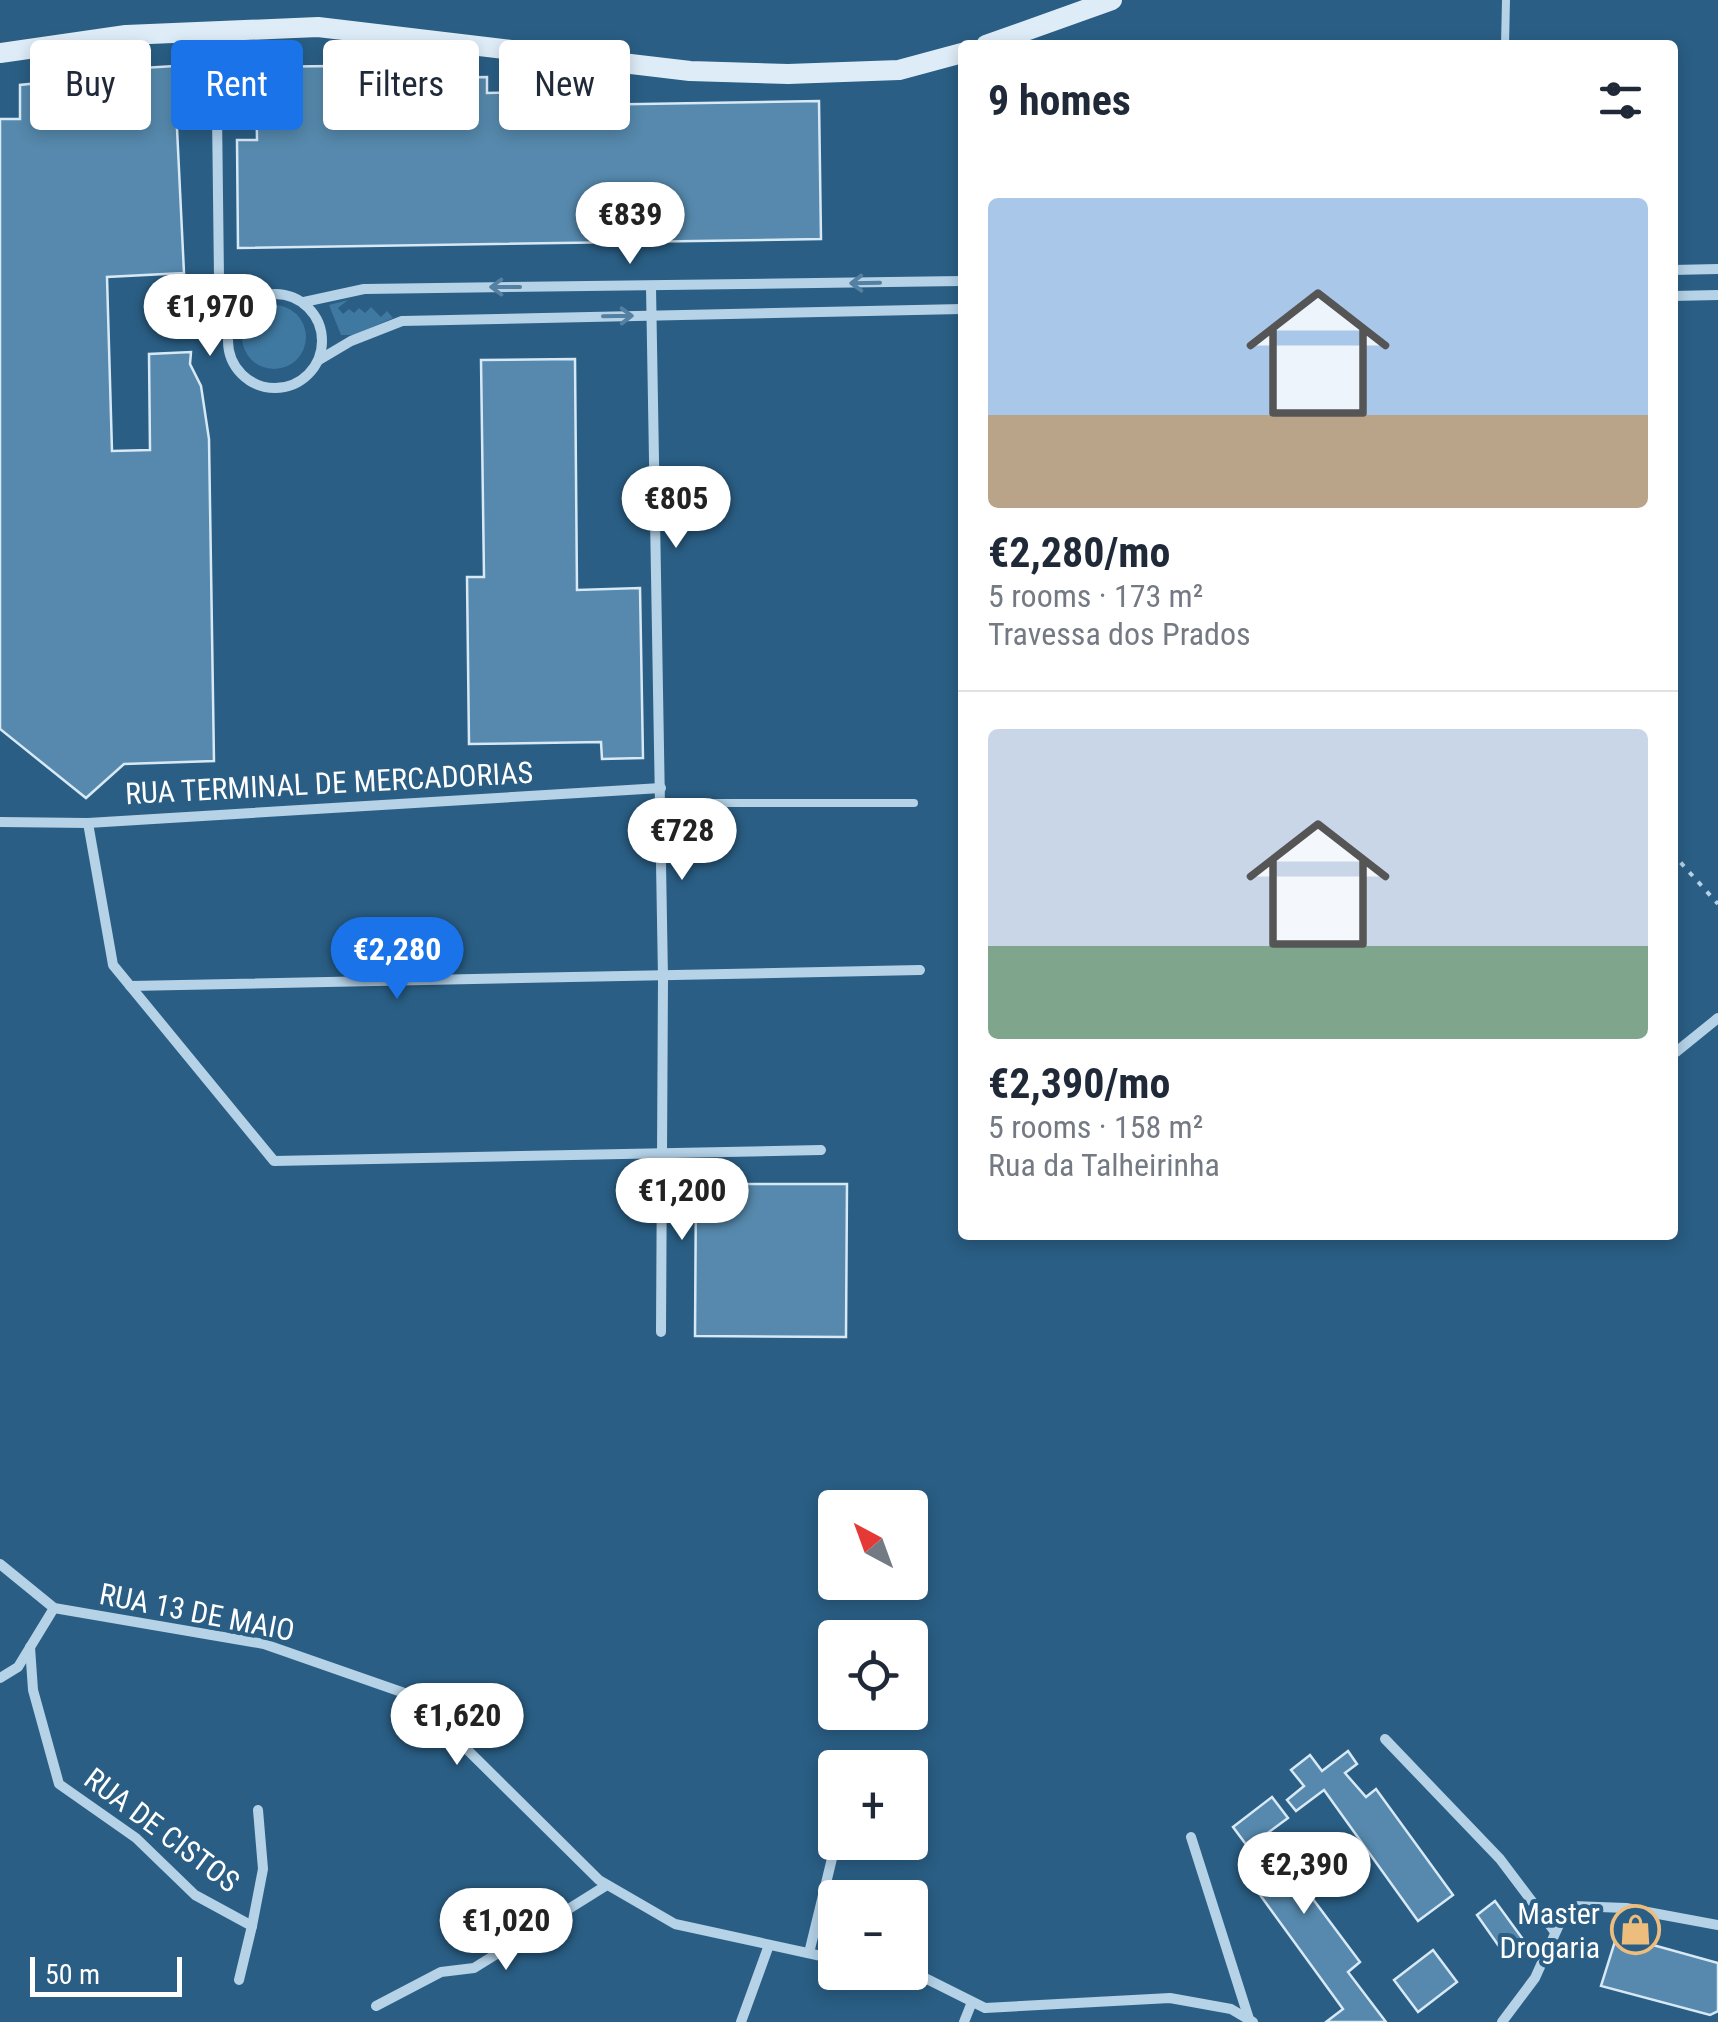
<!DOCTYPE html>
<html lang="en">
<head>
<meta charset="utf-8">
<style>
	:root { --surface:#fff; --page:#f6f6f7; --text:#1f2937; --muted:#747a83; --line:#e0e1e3; --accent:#1a73e8 }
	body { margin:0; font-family:"Roboto Condensed",sans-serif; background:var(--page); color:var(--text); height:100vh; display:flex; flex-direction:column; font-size:38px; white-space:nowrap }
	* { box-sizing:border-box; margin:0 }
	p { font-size:32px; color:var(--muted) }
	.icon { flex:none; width:55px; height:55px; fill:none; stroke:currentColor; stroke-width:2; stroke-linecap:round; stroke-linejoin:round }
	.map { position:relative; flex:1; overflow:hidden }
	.sheet { position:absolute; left:958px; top:40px; width:720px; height:1200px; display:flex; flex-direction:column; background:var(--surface); border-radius:10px; box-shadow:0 5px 15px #0003 }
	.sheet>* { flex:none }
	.banner { position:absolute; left:30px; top:40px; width:778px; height:90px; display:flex; gap:20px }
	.needle { width:65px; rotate:319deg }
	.tools { position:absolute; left:818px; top:1490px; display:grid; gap:20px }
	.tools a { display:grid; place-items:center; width:110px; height:110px; border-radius:10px; background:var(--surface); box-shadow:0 5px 15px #0003; font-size:50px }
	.scale { position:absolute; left:30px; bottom:25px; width:152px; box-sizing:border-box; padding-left:10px; border:5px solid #fff; border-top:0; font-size:28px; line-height:35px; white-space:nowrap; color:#fff; -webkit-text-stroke:8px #2a5e84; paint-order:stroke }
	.price { position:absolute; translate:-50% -85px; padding:0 22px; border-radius:35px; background:#fff; color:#222; font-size:32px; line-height:65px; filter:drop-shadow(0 2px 5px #0008) }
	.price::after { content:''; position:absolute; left:50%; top:60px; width:30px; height:22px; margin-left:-15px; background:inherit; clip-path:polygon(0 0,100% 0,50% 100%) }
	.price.current { background:var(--accent); color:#fff }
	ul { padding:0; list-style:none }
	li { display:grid; align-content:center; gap:20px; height:530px; padding:0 30px }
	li+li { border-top:2px solid var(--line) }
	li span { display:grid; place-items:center; height:310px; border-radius:10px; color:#555 }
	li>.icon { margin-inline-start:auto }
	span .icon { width:180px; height:180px; fill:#fffc; stroke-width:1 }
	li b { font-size:42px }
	h2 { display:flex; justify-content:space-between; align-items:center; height:120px; padding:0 30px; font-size:42px }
	.pill { padding:0 35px; border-radius:10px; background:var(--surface); box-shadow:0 5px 15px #0003; font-size:35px; line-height:90px }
	.pill.current { background:var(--accent); color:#fff }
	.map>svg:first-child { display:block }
	.green { fill:#3f78a0 }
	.building { fill:#5689ad; stroke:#d8e9f6; stroke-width:2.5 }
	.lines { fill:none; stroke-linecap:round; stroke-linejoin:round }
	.path { stroke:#b5d2e7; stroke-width:4; stroke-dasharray:5 8; stroke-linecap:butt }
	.lane { stroke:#b5d2e7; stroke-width:8 }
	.street { stroke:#b5d2e7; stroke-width:10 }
	.secondary { stroke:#deecf7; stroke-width:20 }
	.oneway { stroke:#5481a2 }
	.labels { text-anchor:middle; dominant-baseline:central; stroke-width:8; stroke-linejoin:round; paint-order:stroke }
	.street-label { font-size:30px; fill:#fff; stroke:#2a5e84 }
	.poi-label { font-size:30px; fill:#fff; stroke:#2a5e84; text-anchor:end }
</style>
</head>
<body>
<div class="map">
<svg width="1718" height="2022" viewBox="0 0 1718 2022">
	<rect width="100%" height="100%" fill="#2a5e84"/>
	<g class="green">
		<polygon points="348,300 338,308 343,314 349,309 354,313 359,308 365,313 371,307 381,317 387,311 393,318 354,335 341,335 329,305"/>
		<circle cx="274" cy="337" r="32"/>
	</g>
	<g class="building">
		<polygon points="174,66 184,273 107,277 112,451 150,450 149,354 191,352 190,364 201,386 209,439 214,761 124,764 86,798 0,729 0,119 20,119 20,85 97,77 95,71"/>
		<polygon points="332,66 332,80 487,77 487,93 580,91 580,105 819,101 821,239 238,248 237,140 257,140 256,67"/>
		<polygon points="575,359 577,590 640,588 643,758 602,759 601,742 469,744 467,577 484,577 481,360"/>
		<polygon points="696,1184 847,1184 846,1337 695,1336"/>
		<polygon points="1348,1751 1357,1764 1345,1773 1366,1797 1376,1789 1453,1895 1418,1921 1324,1790 1296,1811 1287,1800 1304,1786 1291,1770 1310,1755 1322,1771"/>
		<polygon points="1272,1797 1288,1818 1265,1835 1360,1962 1348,1972 1386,2022 1326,2022 1343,2009 1250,1881 1265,1870 1233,1827"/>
		<polygon points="1495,1901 1522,1938 1503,1952 1477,1915"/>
		<polygon points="1617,1935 1718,1963 1718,2011 1710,2015 1601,1986"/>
		<polygon points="1433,1950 1457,1982 1418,2012 1394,1980"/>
	</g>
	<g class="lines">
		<polyline class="path" points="1672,853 1718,904"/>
		<g class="lane">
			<polyline points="1505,45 1506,0"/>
			<polyline points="661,803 914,803"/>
		</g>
		<g class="street">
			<polyline points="216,30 219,278 232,322"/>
			<polyline points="1672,270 1718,269"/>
			<polyline points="651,287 663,978 661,1332"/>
			<circle cx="275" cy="341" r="47"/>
			<polyline points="1672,296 1718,295"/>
			<polyline points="304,302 364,289 962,281"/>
			<polyline points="319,360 351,341 402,321 962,309"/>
			<polyline points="0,822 88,823 661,788"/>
			<polyline points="88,823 113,965 274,1161 821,1150"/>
			<polyline points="130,986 920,970"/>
			<polyline points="1676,1052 1718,1018"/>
			<polyline points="0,1564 54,1608 264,1644 413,1696 599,1880 675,1924 835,1959"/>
			<polyline points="30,1647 33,1690 59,1784 136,1838 195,1895 252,1926 263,1869 258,1810"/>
			<polyline points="0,1678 18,1667 54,1608"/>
			<polyline points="1385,1739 1500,1859 1555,1932"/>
			<polyline points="1191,1837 1249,2019"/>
			<polyline points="809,1953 836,1842"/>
			<polyline points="898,1972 925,1978 985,2008 1170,1998 1231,2009 1253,2022"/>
			<polyline points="239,1980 252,1926"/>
			<polyline points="376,2006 441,1972 474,1968 607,1885"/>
			<polyline points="741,2022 769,1945"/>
			<polyline points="964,2022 972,2002"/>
			<polyline points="1502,2022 1535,1978 1563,1916 1573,1906 1626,1908 1718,1925"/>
		</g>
		<g class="secondary">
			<polyline points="986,45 1112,0"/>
			<polyline points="0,53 126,35 318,27 690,71 788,74 899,70 962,53"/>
		</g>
	</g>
	<defs><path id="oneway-shaft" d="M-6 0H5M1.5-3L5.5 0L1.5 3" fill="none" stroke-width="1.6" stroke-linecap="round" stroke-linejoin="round" transform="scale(2.5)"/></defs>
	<g class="oneway">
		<use href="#oneway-shaft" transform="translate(865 283) rotate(179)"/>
		<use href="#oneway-shaft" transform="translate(505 287) rotate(180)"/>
		<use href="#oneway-shaft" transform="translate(618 316) rotate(-1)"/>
	</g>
	<defs>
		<symbol id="shop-ring" viewBox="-11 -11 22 22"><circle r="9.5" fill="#2a5e84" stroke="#edbd7d" stroke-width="1.5"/><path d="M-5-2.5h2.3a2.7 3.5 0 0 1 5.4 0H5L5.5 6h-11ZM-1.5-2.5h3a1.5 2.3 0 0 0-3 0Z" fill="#edbd7d"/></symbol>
	</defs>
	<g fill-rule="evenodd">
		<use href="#shop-ring" x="1608" y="1902" width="55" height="55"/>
	</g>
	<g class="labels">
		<g class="street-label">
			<text transform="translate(329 783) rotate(-3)">RUA TERMINAL DE MERCADORIAS</text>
			<text transform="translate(197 1612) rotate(11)">RUA 13 DE MAIO</text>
			<text transform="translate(162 1830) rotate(37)">RUA DE CISTOS</text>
		</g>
		<g class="poi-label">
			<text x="1600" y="1913">Master<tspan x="1600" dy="34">Drogaria</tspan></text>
		</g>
	</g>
</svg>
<div class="tools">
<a><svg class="needle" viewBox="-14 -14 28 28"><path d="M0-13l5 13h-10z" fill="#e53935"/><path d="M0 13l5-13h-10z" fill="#747a83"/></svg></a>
<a><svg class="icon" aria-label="locate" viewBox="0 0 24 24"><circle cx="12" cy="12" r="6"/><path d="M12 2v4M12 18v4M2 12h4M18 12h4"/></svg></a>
<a>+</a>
<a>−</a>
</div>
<div class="scale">50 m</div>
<b class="price" style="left:630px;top:267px">€839</b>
<b class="price" style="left:210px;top:359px">€1,970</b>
<b class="price" style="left:676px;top:551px">€805</b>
<b class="price" style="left:682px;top:883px">€728</b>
<b class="price current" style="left:397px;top:1002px">€2,280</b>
<b class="price" style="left:682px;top:1243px">€1,200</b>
<b class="price" style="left:457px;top:1768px">€1,620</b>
<b class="price" style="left:1304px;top:1917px">€2,390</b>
<b class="price" style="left:506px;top:1973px">€1,020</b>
<div class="banner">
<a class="pill">Buy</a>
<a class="pill current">Rent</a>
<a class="pill">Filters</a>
<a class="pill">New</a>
</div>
<section class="sheet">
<h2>9 homes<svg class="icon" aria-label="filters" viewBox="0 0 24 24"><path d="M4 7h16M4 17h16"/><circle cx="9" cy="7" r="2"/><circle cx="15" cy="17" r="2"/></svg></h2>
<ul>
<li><span style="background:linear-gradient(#a9c7e8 70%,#b9a48a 0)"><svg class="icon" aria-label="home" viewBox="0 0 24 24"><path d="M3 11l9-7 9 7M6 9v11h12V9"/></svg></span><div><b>€2,280/mo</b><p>5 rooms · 173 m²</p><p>Travessa dos Prados</p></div></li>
<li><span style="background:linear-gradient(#c9d6e8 70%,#7fa58c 0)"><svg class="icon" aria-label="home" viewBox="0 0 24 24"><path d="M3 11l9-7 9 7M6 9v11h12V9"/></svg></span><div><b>€2,390/mo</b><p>5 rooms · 158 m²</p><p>Rua da Talheirinha</p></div></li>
</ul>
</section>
</div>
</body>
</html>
